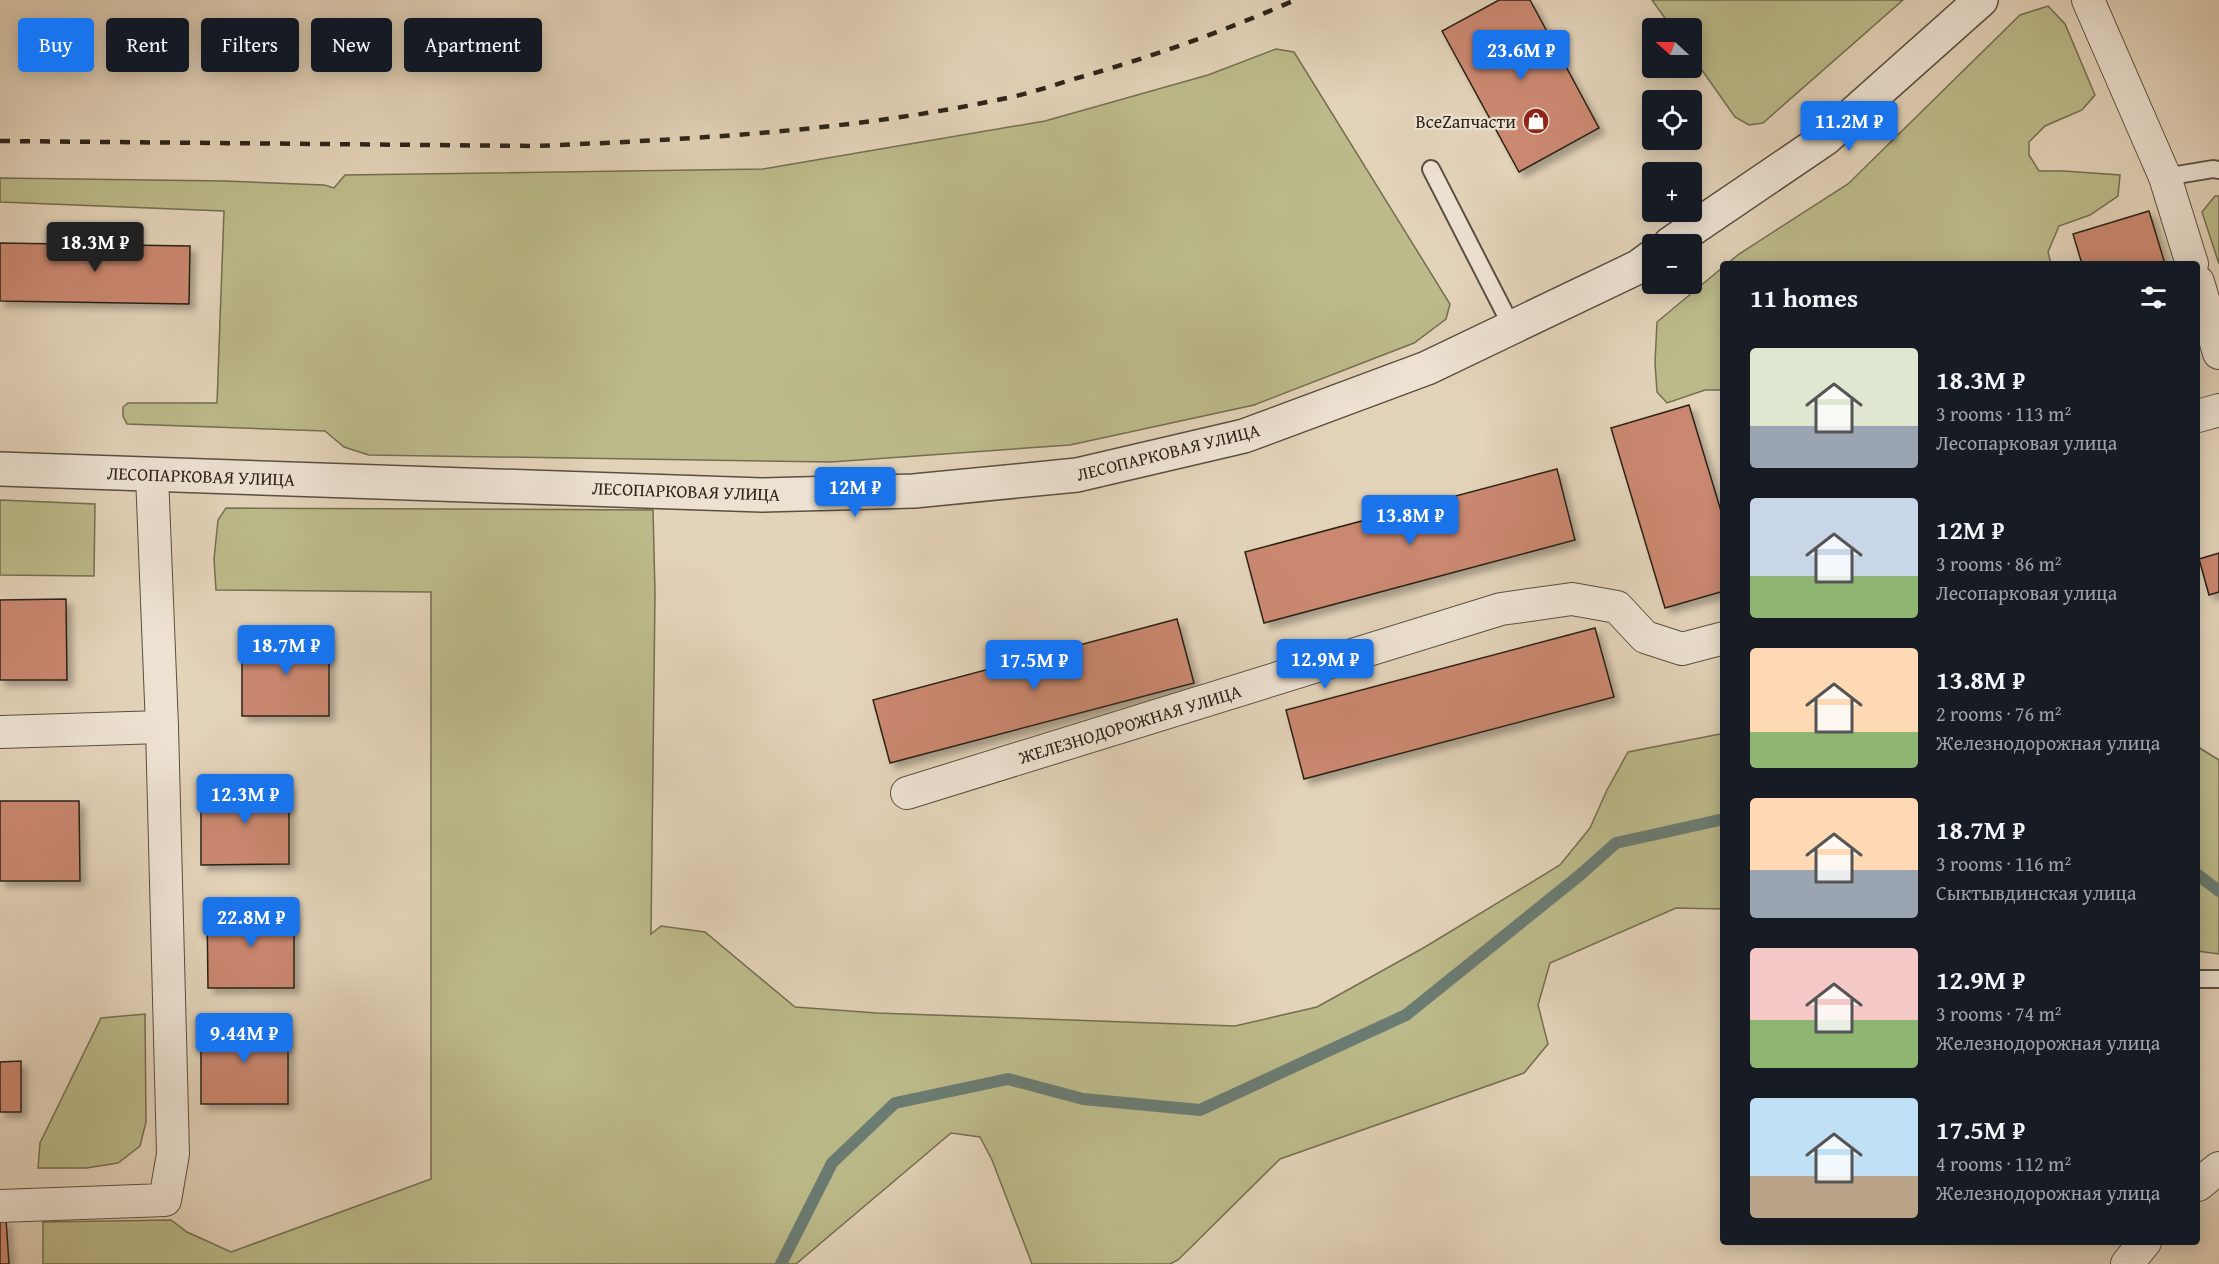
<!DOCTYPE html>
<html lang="en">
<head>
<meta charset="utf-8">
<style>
	:root { --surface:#171b24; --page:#242831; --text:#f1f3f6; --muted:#9ea1a6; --accent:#1a73e8 }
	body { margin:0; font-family:"Gentium Book Plus",serif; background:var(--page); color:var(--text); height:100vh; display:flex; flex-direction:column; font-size:22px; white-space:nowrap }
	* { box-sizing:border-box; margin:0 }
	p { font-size:20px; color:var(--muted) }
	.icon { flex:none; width:33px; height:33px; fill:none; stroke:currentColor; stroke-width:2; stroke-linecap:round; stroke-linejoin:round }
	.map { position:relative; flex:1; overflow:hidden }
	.drawer { position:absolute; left:1720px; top:261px; width:480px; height:984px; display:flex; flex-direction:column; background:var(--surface); border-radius:6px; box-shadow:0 3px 15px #0003 }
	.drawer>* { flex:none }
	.banner { position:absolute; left:18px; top:18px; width:570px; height:54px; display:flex; gap:12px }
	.needle { width:39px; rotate:291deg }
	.controls { position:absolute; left:1642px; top:18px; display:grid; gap:12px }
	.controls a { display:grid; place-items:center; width:60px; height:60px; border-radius:6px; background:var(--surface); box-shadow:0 3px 15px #0003; font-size:30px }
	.price { position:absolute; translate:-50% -51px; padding:0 14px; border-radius:6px; background:var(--accent); color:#fff; font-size:20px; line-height:39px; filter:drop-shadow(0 2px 3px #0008) }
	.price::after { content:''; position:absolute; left:50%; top:36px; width:18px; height:14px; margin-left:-9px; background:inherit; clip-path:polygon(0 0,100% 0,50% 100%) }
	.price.current { background:#222; color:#fff }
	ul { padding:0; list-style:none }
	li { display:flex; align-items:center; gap:18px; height:150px; padding:0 30px }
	li span { display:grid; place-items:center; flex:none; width:168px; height:120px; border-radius:6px; color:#555 }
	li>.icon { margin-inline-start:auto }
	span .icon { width:72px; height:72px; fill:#fffc; stroke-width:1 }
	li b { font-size:26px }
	h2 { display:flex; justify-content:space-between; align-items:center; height:72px; padding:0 30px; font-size:26px }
	.tag { padding:0 21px; border-radius:6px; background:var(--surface); box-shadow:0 3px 15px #0003; font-size:21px; line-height:54px }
	.tag.current { background:var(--accent); color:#fff }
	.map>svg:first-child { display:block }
	.green { fill:#bcba8a; stroke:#746e51; stroke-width:1.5 }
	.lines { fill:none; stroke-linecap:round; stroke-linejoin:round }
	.stream { stroke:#6b7c73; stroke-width:12 }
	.building { fill:#ca886f; stroke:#2c2318; stroke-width:1.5; filter:url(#shadow) }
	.service-casing { stroke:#5a4f40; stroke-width:20 }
	.minor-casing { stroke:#5a4f40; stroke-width:34 }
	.tertiary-casing { stroke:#5a4f40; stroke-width:36 }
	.service { stroke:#ede2d2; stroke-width:16 }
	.minor { stroke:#ede2d2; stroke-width:32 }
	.tertiary { stroke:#ede2d2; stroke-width:33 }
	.rail { stroke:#2c2318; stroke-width:4.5; stroke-dasharray:10 10; stroke-linecap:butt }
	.labels { text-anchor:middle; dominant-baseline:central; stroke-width:4.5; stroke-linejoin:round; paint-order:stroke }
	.poi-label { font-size:18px; fill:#2c2318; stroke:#ede2d2; text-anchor:end }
	.street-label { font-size:18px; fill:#2c2318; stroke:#ede2d2 }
</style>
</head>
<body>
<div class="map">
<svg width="2219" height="1264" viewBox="0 0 2219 1264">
	<defs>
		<filter id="shadow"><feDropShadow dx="5.5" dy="5.5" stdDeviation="3" flood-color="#0004"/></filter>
	</defs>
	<rect width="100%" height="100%" fill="#e3d3b9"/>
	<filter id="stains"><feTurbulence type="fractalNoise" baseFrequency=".00333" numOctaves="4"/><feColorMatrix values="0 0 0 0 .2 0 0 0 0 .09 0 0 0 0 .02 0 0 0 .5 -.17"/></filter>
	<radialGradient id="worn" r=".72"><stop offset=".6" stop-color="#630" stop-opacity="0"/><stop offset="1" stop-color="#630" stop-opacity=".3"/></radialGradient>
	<g class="green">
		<polygon points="1652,0 1903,0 1763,123 1749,125 1735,117 1692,56 1692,28 1672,28"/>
		<polygon points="2048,6 2065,24 2095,95 2082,110 2045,126 2029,142 2029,155 2039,171 2064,171 2120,175 2118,196 2090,215 2059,226 2048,252 2051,264 1727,264 1739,254 1848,184 2020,15"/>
		<polygon points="1276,49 1294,52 1450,304 1446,319 1414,343 1254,405 1070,445 831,462 369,455 344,447 325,431 127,424 123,416 123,407 128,403 217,403 224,211 0,202 0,178 225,181 324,185 334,188 345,175 763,169 1045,121 1208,75"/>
		<polygon points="2215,196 2219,196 2219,264 2202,212"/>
		<polygon points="1723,267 1723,390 1705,390 1667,403 1657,392 1655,363 1657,322"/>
		<polygon points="0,500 95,504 94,576 0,575"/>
		<polygon points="226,508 653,510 655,593 651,934 661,926 705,932 795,1007 877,1013 1235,1026 1317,1007 1425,947 1560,865 1590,828 1607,790 1628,752 1720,734 1724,735 1723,909 1676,908 1550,963 1538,1005 1548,1044 1524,1073 1280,1159 1178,1260 1170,1264 1032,1264 992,1160 980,1137 951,1133 796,1264 43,1264 43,1222 171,1220 187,1232 231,1252 431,1179 431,592 216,590 214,559 218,520"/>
		<polygon points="2198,747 2219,760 2219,954 2198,951"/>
		<polygon points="145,1014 146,1122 140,1146 118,1163 86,1168 38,1168 40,1143 101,1018"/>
	</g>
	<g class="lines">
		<g class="stream">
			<polyline points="2198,875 2219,891"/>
			<polyline points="781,1264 832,1163 895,1103 1008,1079 1083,1099 1200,1110 1406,1015 1580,875 1616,843 1724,819"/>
		</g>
	</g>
	<g class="building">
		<polygon points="1499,0 1530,0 1599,128 1519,172 1442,31"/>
		<polygon points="2149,211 2165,264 2082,264 2073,234"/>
		<polygon points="0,243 190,246 189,304 0,301"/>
		<polygon points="1689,405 1724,521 1724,591 1665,608 1611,428"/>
		<polygon points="1557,469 1575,540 1264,623 1245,552"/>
		<polygon points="2219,553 2219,592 2209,595 2199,559"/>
		<polygon points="66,599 67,680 0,680 0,600"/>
		<polygon points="1177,619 1194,683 890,763 873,700"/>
		<polygon points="1595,628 1614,697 1304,779 1286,710"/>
		<polygon points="329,636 329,716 242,716 242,637"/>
		<polygon points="201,785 289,785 289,864 201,865"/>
		<polygon points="0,801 79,801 80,881 0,881"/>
		<polygon points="207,908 294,908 294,988 208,988"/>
		<rect x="201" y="1024" width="87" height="80"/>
		<polygon points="21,1061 21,1112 0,1112 0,1062"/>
		<polygon points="6,1219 9,1264 0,1264 0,1220"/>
	</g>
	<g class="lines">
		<defs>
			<g id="service">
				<polyline points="1431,169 1512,327"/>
				<polyline points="2165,177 2213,169 2219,170"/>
				<polyline points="2198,979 2219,979"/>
			</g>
			<g id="minor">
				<polyline points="2088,0 2165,177 2192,264"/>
				<polyline points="2198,282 2219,353"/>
				<polyline points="2198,416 2219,410"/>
				<polyline points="0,732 162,727"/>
				<polyline points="907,793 1501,609 1572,599 1617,607 1645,637 1682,649 1724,638"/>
				<polyline points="2198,1185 2219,1168"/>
				<polyline points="0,1206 165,1200 173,1154 162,727 152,475"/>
				<polyline points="2127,1264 2145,1242"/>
			</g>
			<g id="tertiary">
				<polyline points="1670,244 1826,138 1981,0"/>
				<polyline points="0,469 762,495 914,491 1077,475 1244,436 1427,368 1638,267 1653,256"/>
			</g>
		</defs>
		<use href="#service" class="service-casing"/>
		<use href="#minor" class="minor-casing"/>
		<use href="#tertiary" class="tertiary-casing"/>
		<use href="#service" class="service"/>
		<use href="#minor" class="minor"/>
		<use href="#tertiary" class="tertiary"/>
		<path class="rail" d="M0 141 537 146C697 139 858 131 1016 96 1038 91 1059 83 1081 77 1154 56 1225 31 1295 0"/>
	</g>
	<defs>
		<symbol id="shop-disc" viewBox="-11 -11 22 22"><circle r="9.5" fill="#8f2418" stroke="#ede2d2"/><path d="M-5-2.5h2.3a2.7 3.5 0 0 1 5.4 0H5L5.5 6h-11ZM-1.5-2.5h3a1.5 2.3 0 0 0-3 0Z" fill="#fff"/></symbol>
	</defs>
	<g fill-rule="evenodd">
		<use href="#shop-disc" x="1521" y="106" width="30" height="30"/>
	</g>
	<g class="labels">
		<g class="poi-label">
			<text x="1516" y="121">ВсеZапчасти</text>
		</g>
		<g class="street-label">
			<text transform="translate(1168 452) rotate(-14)">ЛЕСОПАРКОВАЯ УЛИЦА</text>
			<text transform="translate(201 476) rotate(2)">ЛЕСОПАРКОВАЯ УЛИЦА</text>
			<text transform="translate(686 491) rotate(2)">ЛЕСОПАРКОВАЯ УЛИЦА</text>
			<text transform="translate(1130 724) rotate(-17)">ЖЕЛЕЗНОДОРОЖНАЯ УЛИЦА</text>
		</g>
	</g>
	<rect width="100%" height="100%" filter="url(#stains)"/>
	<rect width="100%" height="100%" fill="url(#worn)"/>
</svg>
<div class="controls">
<a><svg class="needle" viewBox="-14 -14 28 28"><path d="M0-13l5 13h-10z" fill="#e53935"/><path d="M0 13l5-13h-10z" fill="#9ea1a6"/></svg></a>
<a><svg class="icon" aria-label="locate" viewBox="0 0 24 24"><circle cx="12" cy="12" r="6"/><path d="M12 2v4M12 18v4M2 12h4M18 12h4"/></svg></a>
<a>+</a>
<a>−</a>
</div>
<b class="price" style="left:1521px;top:81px">23.6M ₽</b>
<b class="price" style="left:1849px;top:152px">11.2M ₽</b>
<b class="price current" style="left:95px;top:273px">18.3M ₽</b>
<b class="price" style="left:855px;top:518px">12M ₽</b>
<b class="price" style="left:1410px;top:546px">13.8M ₽</b>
<b class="price" style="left:286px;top:676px">18.7M ₽</b>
<b class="price" style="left:1325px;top:690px">12.9M ₽</b>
<b class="price" style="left:1034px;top:691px">17.5M ₽</b>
<b class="price" style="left:245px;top:825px">12.3M ₽</b>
<b class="price" style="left:251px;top:948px">22.8M ₽</b>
<b class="price" style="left:244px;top:1064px">9.44M ₽</b>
<div class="banner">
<a class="tag current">Buy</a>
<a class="tag">Rent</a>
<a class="tag">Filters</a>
<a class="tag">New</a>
<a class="tag">Apartment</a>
</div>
<section class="drawer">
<h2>11 homes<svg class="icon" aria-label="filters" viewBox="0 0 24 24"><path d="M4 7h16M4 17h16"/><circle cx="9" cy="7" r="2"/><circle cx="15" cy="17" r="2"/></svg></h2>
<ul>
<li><span style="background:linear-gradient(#dfe7d0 65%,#9aa5b1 0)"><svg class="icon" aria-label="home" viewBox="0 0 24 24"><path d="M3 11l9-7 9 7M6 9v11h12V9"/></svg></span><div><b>18.3M ₽</b><p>3 rooms · 113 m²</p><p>Лесопарковая улица</p></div></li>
<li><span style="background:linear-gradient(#c9d6e8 65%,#8fb573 0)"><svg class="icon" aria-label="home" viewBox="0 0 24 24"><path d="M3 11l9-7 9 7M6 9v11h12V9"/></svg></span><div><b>12M ₽</b><p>3 rooms · 86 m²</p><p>Лесопарковая улица</p></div></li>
<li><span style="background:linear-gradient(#ffd9b3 70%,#8fb573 0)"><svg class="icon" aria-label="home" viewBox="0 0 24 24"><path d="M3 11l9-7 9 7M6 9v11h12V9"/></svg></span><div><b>13.8M ₽</b><p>2 rooms · 76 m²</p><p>Железнодорожная улица</p></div></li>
<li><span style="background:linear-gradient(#ffd9b3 60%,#9aa5b1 0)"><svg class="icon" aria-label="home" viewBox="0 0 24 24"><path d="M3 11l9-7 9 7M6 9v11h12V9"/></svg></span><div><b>18.7M ₽</b><p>3 rooms · 116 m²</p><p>Сыктывдинская улица</p></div></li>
<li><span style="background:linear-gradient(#f6c9c9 60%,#8fb573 0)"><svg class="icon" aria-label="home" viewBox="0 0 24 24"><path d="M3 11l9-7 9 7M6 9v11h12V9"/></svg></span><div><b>12.9M ₽</b><p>3 rooms · 74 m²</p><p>Железнодорожная улица</p></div></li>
<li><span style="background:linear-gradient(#bfe0f5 65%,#b9a48a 0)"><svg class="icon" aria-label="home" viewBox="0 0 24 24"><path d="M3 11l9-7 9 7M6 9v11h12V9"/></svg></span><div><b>17.5M ₽</b><p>4 rooms · 112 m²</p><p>Железнодорожная улица</p></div></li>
</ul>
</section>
</div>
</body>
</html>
